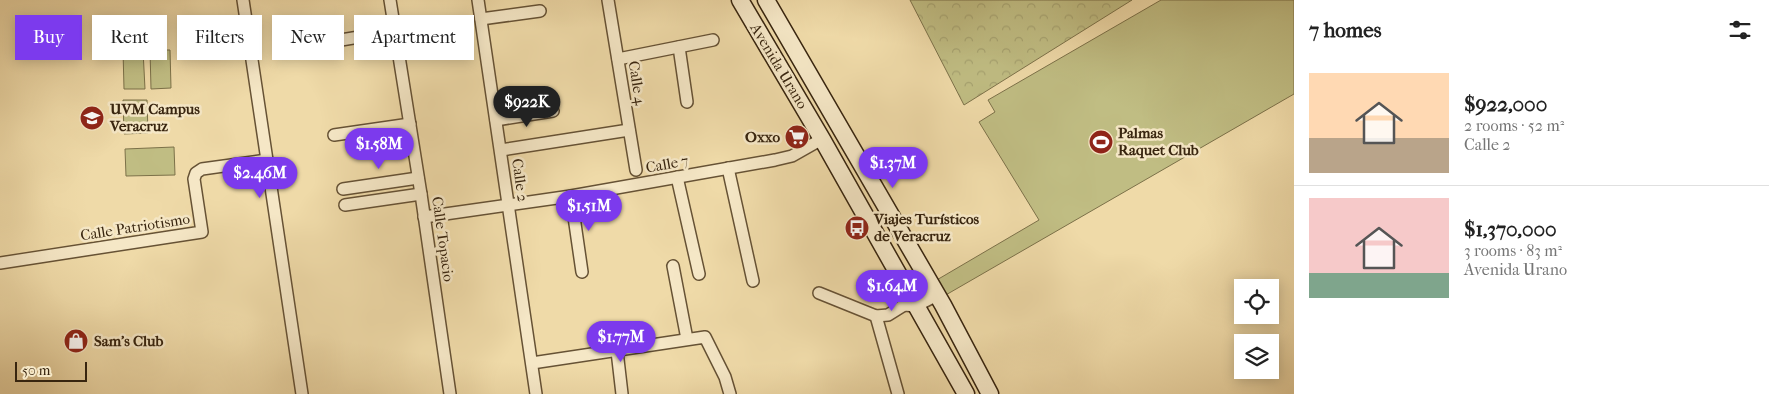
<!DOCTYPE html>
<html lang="en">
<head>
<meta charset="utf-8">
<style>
	:root { --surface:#fff; --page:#f6f6f6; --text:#222; --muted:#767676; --line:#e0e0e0; --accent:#7c3aed }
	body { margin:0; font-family:"IM FELL French Canon",serif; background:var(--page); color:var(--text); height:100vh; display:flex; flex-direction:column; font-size:19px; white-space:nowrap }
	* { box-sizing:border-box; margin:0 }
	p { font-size:16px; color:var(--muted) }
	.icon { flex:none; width:28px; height:28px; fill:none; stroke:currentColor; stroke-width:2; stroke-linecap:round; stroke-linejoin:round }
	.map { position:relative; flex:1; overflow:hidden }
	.side { display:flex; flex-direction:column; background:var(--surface); width:475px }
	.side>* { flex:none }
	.hud { position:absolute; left:15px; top:15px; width:475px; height:45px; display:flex; gap:10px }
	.buttons { position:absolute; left:1234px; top:279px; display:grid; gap:10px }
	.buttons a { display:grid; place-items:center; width:45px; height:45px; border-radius:0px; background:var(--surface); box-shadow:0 2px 12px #0003; font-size:25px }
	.scale { position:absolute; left:15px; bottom:12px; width:72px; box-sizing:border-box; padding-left:5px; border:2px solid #38250f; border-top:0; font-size:14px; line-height:18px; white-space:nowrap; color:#38250f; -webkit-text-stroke:4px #f5e7c6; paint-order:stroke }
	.price { position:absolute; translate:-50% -42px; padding:0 11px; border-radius:18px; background:var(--accent); color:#fff; font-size:16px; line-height:32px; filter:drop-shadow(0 1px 2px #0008) }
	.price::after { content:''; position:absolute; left:50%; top:30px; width:15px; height:11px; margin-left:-8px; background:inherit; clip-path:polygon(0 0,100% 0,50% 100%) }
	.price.current { background:#222; color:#fff }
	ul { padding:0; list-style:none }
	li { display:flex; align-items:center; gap:15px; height:125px; padding:0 15px }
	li+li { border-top:1px solid var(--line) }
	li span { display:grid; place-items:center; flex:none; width:140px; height:100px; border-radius:0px; color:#555 }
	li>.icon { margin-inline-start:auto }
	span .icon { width:60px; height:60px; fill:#fffc; stroke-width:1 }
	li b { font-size:21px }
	h2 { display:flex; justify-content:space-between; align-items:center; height:60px; padding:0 15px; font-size:21px }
	.chip { padding:0 18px; border-radius:0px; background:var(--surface); box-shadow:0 2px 12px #0003; font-size:18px; line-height:45px }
	.chip.current { background:var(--accent); color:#fff }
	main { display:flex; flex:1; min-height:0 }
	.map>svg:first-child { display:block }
	.park { fill:url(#park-crowns); stroke:#7c7149 }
	.pitch { fill:#c0bd83; stroke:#7c7149 }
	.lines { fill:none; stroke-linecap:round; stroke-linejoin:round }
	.minor-casing { stroke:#665235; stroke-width:14 }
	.secondary-casing { stroke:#38250f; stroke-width:19 }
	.minor { stroke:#f5e7c6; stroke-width:11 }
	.secondary { stroke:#f5e7c6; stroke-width:16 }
	.labels { text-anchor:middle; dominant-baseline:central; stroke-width:5; stroke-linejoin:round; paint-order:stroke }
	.street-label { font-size:15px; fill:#38250f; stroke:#f5e7c6 }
	.poi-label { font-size:15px; font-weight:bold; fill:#38250f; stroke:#f5e7c6; text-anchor:start }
</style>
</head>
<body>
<main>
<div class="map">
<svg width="1294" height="394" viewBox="0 0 1294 394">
	<defs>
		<pattern id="park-crowns" width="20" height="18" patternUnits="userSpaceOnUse" patternTransform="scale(1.25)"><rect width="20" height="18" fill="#c0bd83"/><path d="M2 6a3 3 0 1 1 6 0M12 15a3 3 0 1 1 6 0" fill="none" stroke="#a6a270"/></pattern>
	</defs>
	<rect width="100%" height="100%" fill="#efdaa8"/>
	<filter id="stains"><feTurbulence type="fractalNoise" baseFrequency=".004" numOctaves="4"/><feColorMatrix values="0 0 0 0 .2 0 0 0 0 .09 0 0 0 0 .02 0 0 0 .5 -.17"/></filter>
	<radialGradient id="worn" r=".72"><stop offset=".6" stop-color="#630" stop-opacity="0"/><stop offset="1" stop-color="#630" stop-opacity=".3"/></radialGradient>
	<polygon class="park" points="910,0 1132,0 964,105"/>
	<g class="pitch">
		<polygon points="1161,0 1294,0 1294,94 944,296 935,281 1039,220 979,122 995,112 988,100"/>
		<polygon points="123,50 143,50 145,89 124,89"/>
		<polygon points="150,50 170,50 171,88 151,89"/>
		<polygon points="123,100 147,100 148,133 124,134"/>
		<polygon points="174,147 175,175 126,176 125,149"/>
	</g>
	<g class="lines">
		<defs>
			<g id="minor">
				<polyline points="243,0 302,394"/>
				<polyline points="390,0 421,194 450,394"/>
				<polyline points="478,0 536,394"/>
				<polyline points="608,0 636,170"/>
				<polyline points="481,19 540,11"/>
				<polyline points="323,43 395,31"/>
				<polyline points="679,47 687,102"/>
				<polyline points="618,59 713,40"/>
				<polyline points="496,120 553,111"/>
				<polyline points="334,135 410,124"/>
				<polyline points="501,150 629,130"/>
				<polyline points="728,168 753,281"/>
				<polyline points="677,177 699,274"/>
				<polyline points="343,189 418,178"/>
				<polyline points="571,196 582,272"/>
				<polyline points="345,205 421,194"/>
				<polyline points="424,217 571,196 775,160 792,156 822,139"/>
				<polyline points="0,263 202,232 194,179 196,173 202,169 267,160"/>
				<polyline points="673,266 687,339"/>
				<polyline points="933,289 904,305 916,306 937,295"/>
				<polyline points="819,293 876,316 888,315 904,305"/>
				<polyline points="876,316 898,394"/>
				<polyline points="617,351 622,394"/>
				<polyline points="532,363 705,337 725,377 730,394"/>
			</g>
			<g id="secondary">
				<polyline points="740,0 822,139 966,394"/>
				<polyline points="766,0 943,305 990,394"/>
			</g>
		</defs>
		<use href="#minor" class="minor-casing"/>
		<use href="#secondary" class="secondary-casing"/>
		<use href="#minor" class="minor"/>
		<use href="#secondary" class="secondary"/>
	</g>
	<defs>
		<symbol id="university-disc" viewBox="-11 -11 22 22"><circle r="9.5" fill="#8f2418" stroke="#f5e7c6"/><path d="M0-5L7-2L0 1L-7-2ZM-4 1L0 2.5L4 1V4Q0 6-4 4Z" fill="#fff"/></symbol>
		<symbol id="supermarket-disc" viewBox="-11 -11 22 22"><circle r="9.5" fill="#8f2418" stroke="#f5e7c6"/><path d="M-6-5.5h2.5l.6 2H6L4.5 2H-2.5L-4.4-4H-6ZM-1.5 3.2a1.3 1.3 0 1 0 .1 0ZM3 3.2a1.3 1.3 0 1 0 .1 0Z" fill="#fff"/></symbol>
		<symbol id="stadium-disc" viewBox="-11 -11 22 22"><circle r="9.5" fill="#8f2418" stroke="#f5e7c6"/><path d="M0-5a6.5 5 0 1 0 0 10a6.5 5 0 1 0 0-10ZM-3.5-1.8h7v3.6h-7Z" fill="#fff"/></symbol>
		<symbol id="bus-disc" viewBox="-11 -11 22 22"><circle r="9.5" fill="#8f2418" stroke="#f5e7c6"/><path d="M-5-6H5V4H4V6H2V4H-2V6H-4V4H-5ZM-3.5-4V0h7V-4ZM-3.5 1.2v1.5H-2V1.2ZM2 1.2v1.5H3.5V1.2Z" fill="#fff"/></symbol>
		<symbol id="shop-disc" viewBox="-11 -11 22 22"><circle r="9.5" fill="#8f2418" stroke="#f5e7c6"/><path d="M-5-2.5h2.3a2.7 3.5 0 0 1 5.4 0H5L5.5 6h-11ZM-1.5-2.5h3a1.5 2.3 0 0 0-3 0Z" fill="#fff"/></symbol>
	</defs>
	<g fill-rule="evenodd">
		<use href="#university-disc" x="78" y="104" width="28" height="28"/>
		<use href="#supermarket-disc" x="783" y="123" width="28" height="28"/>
		<use href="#stadium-disc" x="1087" y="128" width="28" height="28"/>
		<use href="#bus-disc" x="843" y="214" width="28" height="28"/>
		<use href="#shop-disc" x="62" y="327" width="28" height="28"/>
	</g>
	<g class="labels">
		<g class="street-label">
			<text transform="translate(779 66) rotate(59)">Avenida Urano</text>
			<text transform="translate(637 83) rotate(81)">Calle 4</text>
			<text transform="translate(667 164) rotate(-10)">Calle 7</text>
			<text transform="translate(520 180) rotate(82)">Calle 2</text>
			<text transform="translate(135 227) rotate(-9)">Calle Patriotismo</text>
			<text transform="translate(443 239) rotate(82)">Calle Topacio</text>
		</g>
		<g class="poi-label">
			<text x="110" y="109">UVM Campus<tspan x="110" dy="17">Veracruz</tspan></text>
			<text x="1118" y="133">Palmas<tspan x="1118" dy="17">Raquet Club</tspan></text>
			<text x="780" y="137" text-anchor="end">Oxxo</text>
			<text x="874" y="219">Viajes Turísticos<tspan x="874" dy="17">de Veracruz</tspan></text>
			<text x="94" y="341">Sam's Club</text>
		</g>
	</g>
	<rect width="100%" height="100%" filter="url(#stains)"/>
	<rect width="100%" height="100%" fill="url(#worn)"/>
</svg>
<div class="buttons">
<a><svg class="icon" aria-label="locate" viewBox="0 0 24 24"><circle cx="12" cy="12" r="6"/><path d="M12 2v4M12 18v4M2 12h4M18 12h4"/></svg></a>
<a><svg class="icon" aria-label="layers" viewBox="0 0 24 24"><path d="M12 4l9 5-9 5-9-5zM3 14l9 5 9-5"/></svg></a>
</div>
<div class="scale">50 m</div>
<b class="price current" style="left:527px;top:128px">$922K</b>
<b class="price" style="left:379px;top:170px">$1.58M</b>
<b class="price" style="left:893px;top:189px">$1.37M</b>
<b class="price" style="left:260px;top:199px">$2.46M</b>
<b class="price" style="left:589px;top:232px">$1.51M</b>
<b class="price" style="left:892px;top:312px">$1.64M</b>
<b class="price" style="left:621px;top:363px">$1.77M</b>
<div class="hud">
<a class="chip current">Buy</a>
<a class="chip">Rent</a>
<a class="chip">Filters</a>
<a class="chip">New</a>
<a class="chip">Apartment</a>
</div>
</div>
<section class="side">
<h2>7 homes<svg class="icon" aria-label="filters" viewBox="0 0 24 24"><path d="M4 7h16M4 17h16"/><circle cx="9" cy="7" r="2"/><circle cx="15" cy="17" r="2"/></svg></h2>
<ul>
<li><span style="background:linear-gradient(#ffd9b3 65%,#b9a48a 0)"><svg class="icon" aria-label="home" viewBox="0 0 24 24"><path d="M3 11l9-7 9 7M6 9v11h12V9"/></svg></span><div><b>$922,000</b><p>2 rooms · 52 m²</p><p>Calle 2</p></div></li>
<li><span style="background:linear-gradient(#f6c9c9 75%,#7fa58c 0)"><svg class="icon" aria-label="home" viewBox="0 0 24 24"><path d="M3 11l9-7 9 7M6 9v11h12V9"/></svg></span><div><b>$1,370,000</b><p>3 rooms · 83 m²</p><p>Avenida Urano</p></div></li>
</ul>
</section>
</main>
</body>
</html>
